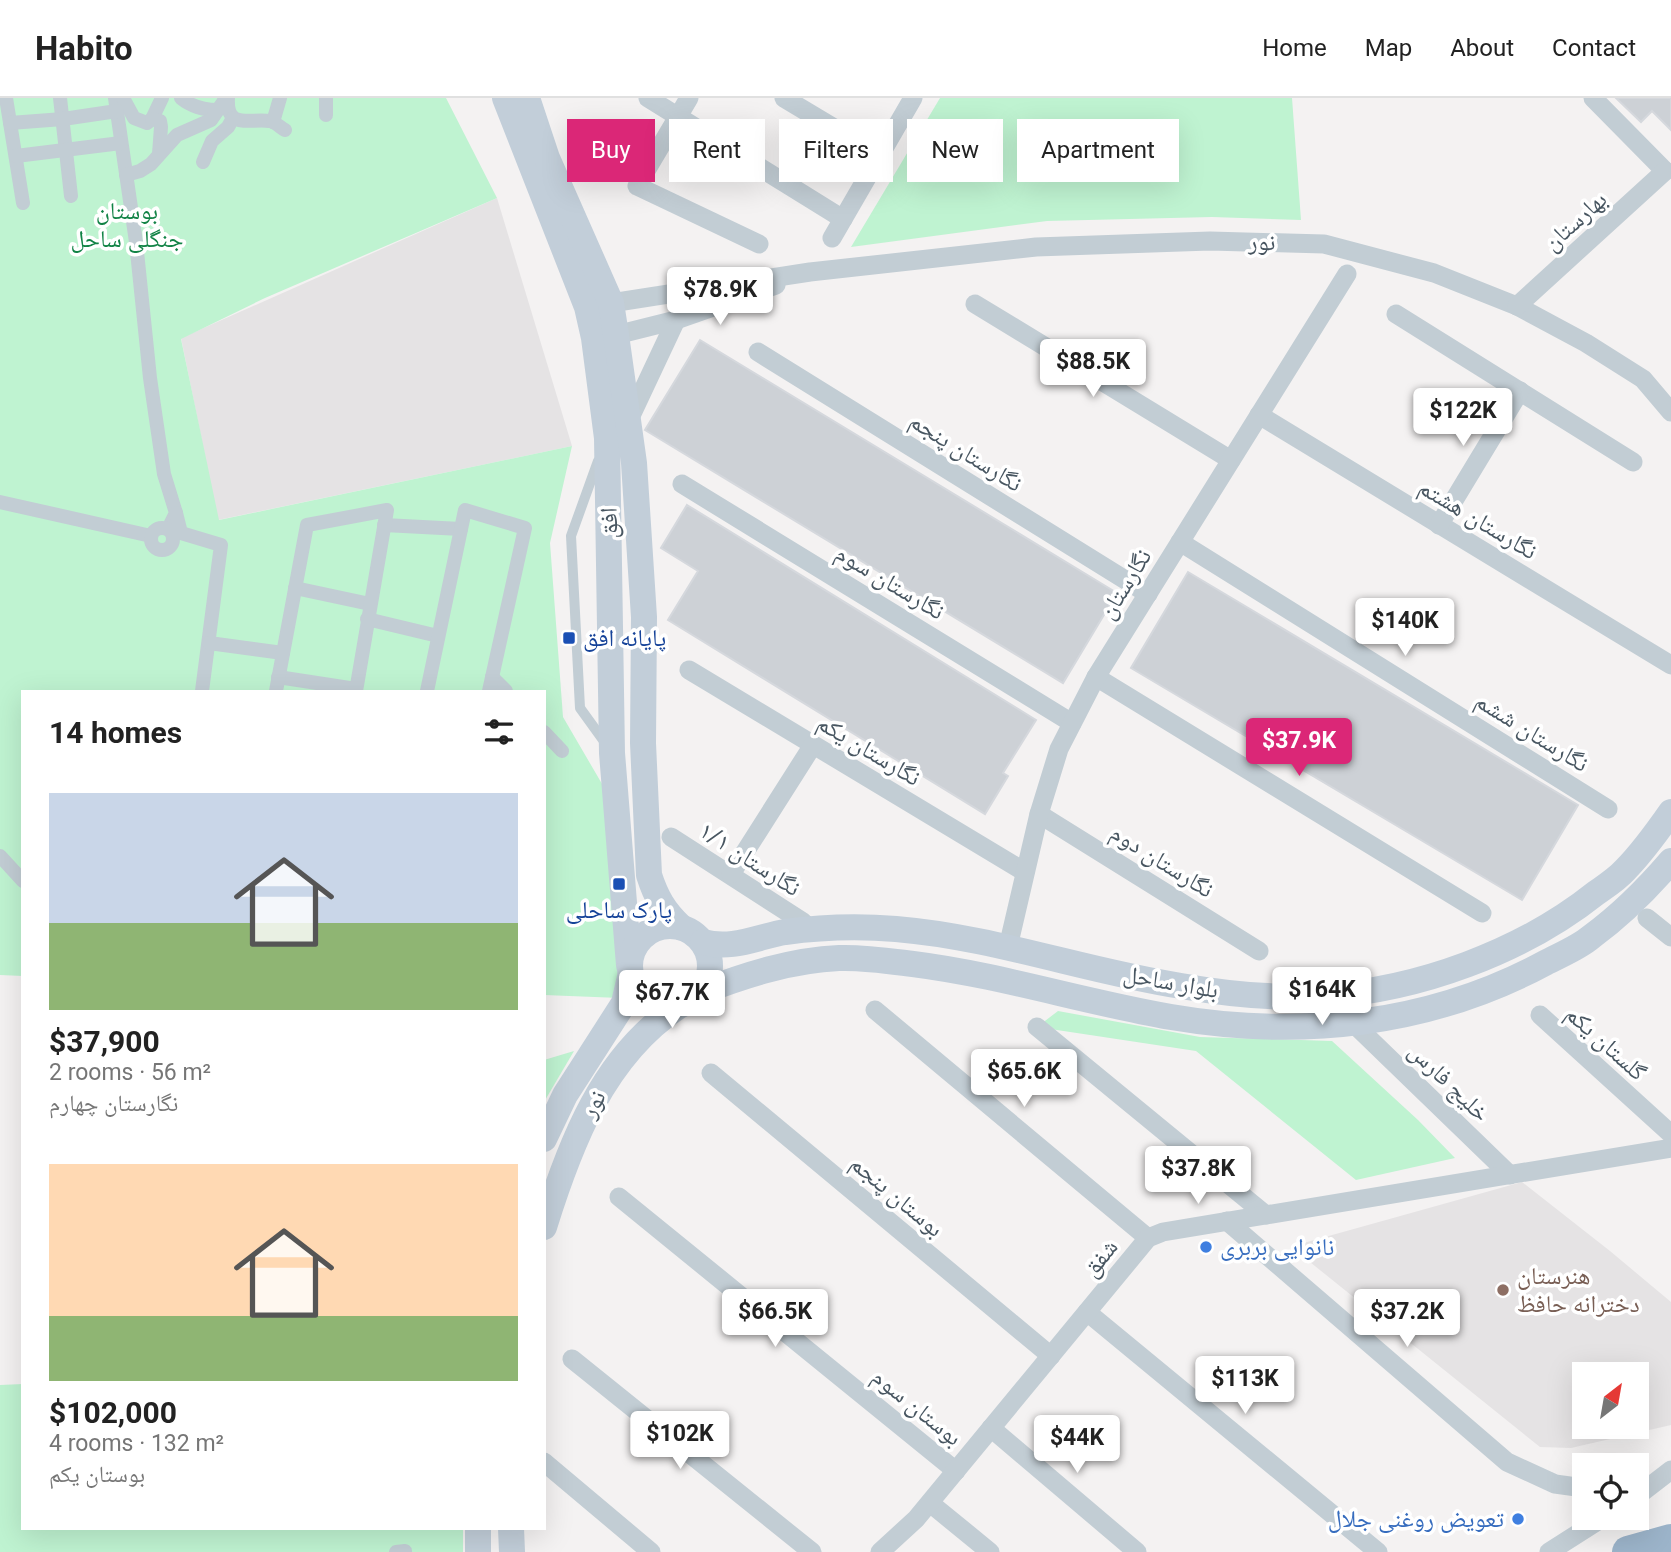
<!DOCTYPE html>
<html lang="en">
<head>
<meta charset="utf-8">
<style>
	:root { --surface:#fff; --page:#f2f2f2; --text:#222; --muted:#767676; --line:#e0e0e0; --accent:#db2777 }
	body { margin:0; font-family:Roboto,"Noto Naskh Arabic",sans-serif; background:var(--page); color:var(--text); height:100vh; display:flex; flex-direction:column; font-size:26px; white-space:nowrap }
	* { box-sizing:border-box; margin:0 }
	p { font-size:23px; color:var(--muted) }
	.icon { flex:none; width:38px; height:38px; fill:none; stroke:currentColor; stroke-width:2; stroke-linecap:round; stroke-linejoin:round }
	.map { position:relative; flex:1; overflow:hidden }
	.sheet { position:absolute; left:21px; top:592px; width:525px; height:840px; display:flex; flex-direction:column; background:var(--surface); border-radius:0px; box-shadow:0 7px 28px #0002 }
	.sheet>* { flex:none }
	.hud { position:absolute; left:567px; top:21px; width:665px; height:63px; display:flex; gap:14px }
	.needle { width:46px; rotate:31deg }
	.fabs { position:absolute; left:1572px; top:1264px; display:grid; gap:14px }
	.fabs a { display:grid; place-items:center; width:77px; height:77px; border-radius:0px; background:var(--surface); box-shadow:0 7px 28px #0002; font-size:35px }
	.price { position:absolute; translate:-50% -60px; padding:0 16px; border-radius:7px; background:#fff; color:#222; font-size:23px; line-height:46px; filter:drop-shadow(0 2px 4px #0008) }
	.price::after { content:''; position:absolute; left:50%; top:42px; width:21px; height:16px; margin-left:-10px; background:inherit; clip-path:polygon(0 0,100% 0,50% 100%) }
	.price.selected { background:var(--accent); color:#fff }
	ul { padding:0; list-style:none }
	li { display:grid; align-content:center; gap:14px; height:371px; padding:0 28px }
	li span { display:grid; place-items:center; height:217px; border-radius:0px; color:#555 }
	li>.icon { margin-inline-start:auto }
	span .icon { width:126px; height:126px; fill:#fffc; stroke-width:1 }
	li b { font-size:30px }
	h2 { display:flex; justify-content:space-between; align-items:center; height:84px; padding:0 28px; font-size:30px }
	.pill { padding:0 24px; border-radius:0px; background:var(--surface); box-shadow:0 7px 28px #0002; font-size:24px; line-height:63px }
	.pill.selected { background:var(--accent); color:#fff }
	header { display:flex; align-items:center; gap:42px; box-sizing:border-box; height:98px; padding:0 35px; background:var(--surface); border-bottom:2px solid var(--line) }
	header strong { font-size:33px }
	nav { display:flex; gap:38px; margin-inline-start:auto; font-size:24px }
	.map>svg:first-child { display:block }
	.education { fill:#e5e3e4; fill-rule:evenodd }
	.green { fill:#bff3d1 }
	.building { fill:#cdd1d6; stroke:#d5d8dd; stroke-width:2 }
	.lines { fill:none; stroke-linecap:round; stroke-linejoin:round }
	.service { stroke:#c2cdd4; stroke-width:10 }
	.pedestrian { stroke:#c2cdd4; stroke-width:14 }
	.minor { stroke:#c2cdd4; stroke-width:19 }
	.secondary { stroke:#c2ced9; stroke-width:26 }
	.trunk { stroke:#9cb4ca; stroke-width:32 }
	.transit-dot { fill:#1a4fb4; stroke:#fff; stroke-width:2.5 }
	.shop-dot { fill:#3f7fe0; stroke:#fff; stroke-width:2.5 }
	.education-dot { fill:#8d6e63; stroke:#fff; stroke-width:2.5 }
	.labels { text-anchor:middle; dominant-baseline:central; stroke-width:7; stroke-linejoin:round; paint-order:stroke }
	.park-label { font-size:24px; fill:#128346; stroke:#fff }
	.street-label { font-size:24px; fill:#485661; stroke:#fff }
	.transit-label { font-size:24px; fill:#164399; stroke:#fff; text-anchor:start }
	.shop-label { font-size:24px; fill:#366cbe; stroke:#fff; text-anchor:start }
	.education-label { font-size:24px; fill:#785e54; stroke:#fff; text-anchor:start }
</style>
</head>
<body>
<header>
<strong>Habito</strong>
<nav><a>Home</a><a>Map</a><a>About</a><a>Contact</a></nav>
</header>
<div class="map">
<svg width="1671" height="1454" viewBox="0 0 1671 1454">
	<rect width="100%" height="100%" fill="#f4f2f2"/>
	<g class="education">
		<polygon points="497,100 572,348 218,422 181,240"/>
		<path d="M1522 1084 1610 1153 1671 1204V1327L1571 1350 1540 1349 1300 1156V1146ZM1584 1276H1636V1328H1584Z"/>
	</g>
	<g class="green">
		<polygon points="0,0 446,0 497,100 265,200 181,241 219,422 572,348 550,445 563,619 612,703 620,900 544,897 544,593 23,593 23,878 0,877"/>
		<polygon points="940,0 1292,0 1301,122 1212,119 1047,123 851,149"/>
		<polygon points="1058,913 1200,939 1332,943 1418,1022 1455,1060 1356,1082 1196,953 1037,929"/>
		<polygon points="574,953 544,1004 544,962"/>
		<polygon points="23,1286 23,1430 463,1430 463,1454 0,1454 0,1287"/>
	</g>
	<g class="building">
		<polygon points="1616,0 1671,0 1671,32 1652,13 1641,24"/>
		<polygon points="700,242 1117,495 1063,585 645,332"/>
		<polygon points="687,407 1036,622 1003,675 1008,678 985,716 668,522 698,473 661,450"/>
		<polygon points="1188,474 1578,707 1522,802 1131,570"/>
	</g>
	<g class="lines">
		<polyline class="service" points="598,363 571,438 580,610 606,646"/>
		<g class="pedestrian">
			<polyline points="6,0 23,105"/>
			<polyline points="60,0 71,98"/>
			<polyline points="115,0 136,144 150,280 164,376 176,415 168,431"/>
			<polyline points="123,0 134,20 147,25 152,21 162,0"/>
			<path d="M181 0C192 9 205 12 218 12"/>
			<path d="M228 0C226 32 250 20 270 23 275 24 280 29 285 32"/>
			<polyline points="326,0 326,17"/>
			<polyline points="152,21 160,23 161,29 159,56"/>
			<polyline points="273,24 280,0"/>
			<polyline points="10,25 63,21 117,13"/>
			<polyline points="16,58 121,45"/>
			<polyline points="203,64 212,43 228,29 233,20"/>
			<polyline points="126,77 140,73 151,66 177,37 211,22 226,0"/>
			<polyline points="0,404 151,438"/>
			<polyline points="176,415 181,435 221,447 202,593"/>
			<polyline points="384,427 461,431"/>
			<circle cx="162" cy="441" r="11"/>
			<polyline points="295,490 370,506"/>
			<polyline points="367,521 438,538"/>
			<polyline points="209,545 283,555"/>
			<polyline points="278,579 356,591"/>
			<polyline points="492,579 506,593"/>
			<polyline points="276,593 307,427 387,412 356,593"/>
			<polyline points="427,593 465,412 525,430 489,593"/>
			<polyline points="544,634 562,653"/>
			<polyline points="0,758 23,783"/>
			<polyline points="396,1454 405,1453"/>
		</g>
		<g class="minor">
			<polyline points="648,0 843,121"/>
			<polyline points="689,0 637,88 759,146"/>
			<polyline points="784,0 869,51"/>
			<polyline points="1593,0 1665,73"/>
			<polyline points="832,140 913,0"/>
			<polyline points="611,205 810,174 1036,149 1210,143 1324,146 1434,175 1517,208 1586,245 1643,281 1671,314"/>
			<polyline points="975,206 1231,362"/>
			<polyline points="1517,208 1665,73"/>
			<polyline points="1396,216 1633,364"/>
			<polyline points="616,237 676,222 776,187"/>
			<polyline points="758,254 1148,496"/>
			<polyline points="1259,317 1671,567"/>
			<polyline points="629,322 676,222"/>
			<polyline points="682,386 1072,625"/>
			<polyline points="1439,427 1520,293"/>
			<polyline points="1180,444 1608,711"/>
			<polyline points="689,572 1025,774"/>
			<polyline points="1096,579 1482,815"/>
			<polyline points="1039,716 1259,853"/>
			<polyline points="671,739 803,824"/>
			<polyline points="731,776 813,647"/>
			<polyline points="1647,820 1671,839"/>
			<polyline points="1008,849 1039,716 1059,651 1096,579 1347,176"/>
			<polyline points="875,912 1148,1140"/>
			<polyline points="1540,917 1671,1036"/>
			<polyline points="1354,926 1510,1077"/>
			<polyline points="1037,929 1266,1117"/>
			<polyline points="711,975 1051,1258"/>
			<polyline points="619,1099 956,1373"/>
			<polyline points="1227,1123 1507,1364 1555,1386 1584,1390"/>
			<polyline points="1087,1214 1378,1454"/>
			<polyline points="572,1261 812,1454"/>
			<polyline points="991,1330 1137,1454"/>
			<polyline points="544,1364 651,1454"/>
			<polyline points="1636,1399 1671,1372"/>
			<polyline points="930,1405 990,1454"/>
			<polyline points="880,1454 916,1421 1148,1140 1163,1134 1671,1050"/>
			<polyline points="1549,1454 1604,1419"/>
		</g>
		<g class="secondary">
			<polyline points="505,0 587,209 594,240 607,340 612,655 629,867"/>
			<path d="M527 0 547 60 611 205 616 237 634 365 644 519 643 645 649 777C656 799 664 813 681 829"/>
			<circle cx="670" cy="868" r="40"/>
			<path d="M703 844C732 852 757 839 785 834 822 829 859 828 896 831 993 839 1085 873 1181 888 1227 896 1276 901 1323 898 1418 892 1522 854 1596 795 1606 788 1617 781 1625 772 1642 755 1657 734 1671 714"/>
			<path d="M701 894C745 877 792 862 839 860 863 859 889 863 913 866 1000 877 1084 904 1171 919 1299 941 1430 927 1545 865 1560 857 1578 850 1591 839 1621 817 1647 791 1671 763"/>
			<polyline points="544,1041 565,997 624,905 630,879"/>
			<path d="M544 1129C570 1046 603 958 679 908"/>
			<polyline points="478,1430 478,1454"/>
			<polyline points="511,1430 512,1454"/>
		</g>
		<polyline class="trunk" points="1628,1454 1671,1442"/>
	</g>
	<g class="transit-dot">
		<rect x="562" y="533" width="14" height="14" rx="3.5"/>
		<rect x="612" y="779" width="14" height="14" rx="3.5"/>
	</g>
	<g class="shop-dot">
		<circle cx="1206" cy="1149" r="7"/>
		<circle cx="1518" cy="1421" r="7"/>
	</g>
	<circle class="education-dot" cx="1503" cy="1192" r="7"/>
	<g class="labels">
		<g class="park-label">
			<text x="127" y="113">بوستان<tspan x="127" dy="28">جنگلی ساحل</tspan></text>
		</g>
		<g class="street-label">
			<text transform="translate(1575 123) rotate(-42)">بهارستان</text>
			<text transform="translate(1262 144) rotate(1)">نور</text>
			<text transform="translate(966 354) rotate(32)">نگارستان پنجم</text>
			<text transform="translate(1478 421) rotate(31)">نگارستان هشتم</text>
			<text transform="translate(609 425) rotate(-91)">افق</text>
			<text transform="translate(890 484) rotate(31)">نگارستان سوم</text>
			<text transform="translate(1125 486) rotate(-58)">نگارستان</text>
			<text transform="translate(1532 634) rotate(32)">نگارستان ششم</text>
			<text transform="translate(869 652) rotate(31)">نگارستان یکم</text>
			<text transform="translate(750 761) rotate(33)">نگارستان ۱/۱</text>
			<text transform="translate(1162 763) rotate(32)">نگارستان دوم</text>
			<text transform="translate(1171 884) rotate(10)">بلوار ساحل</text>
			<text transform="translate(1606 945) rotate(42)">گلستان یکم</text>
			<text transform="translate(1449 984) rotate(44)">خلیج فارس</text>
			<text transform="translate(593 1006) rotate(-61)">نور</text>
			<text transform="translate(897 1098) rotate(40)">بوستان پنجم</text>
			<text transform="translate(1100 1160) rotate(-51)">شفق</text>
			<text transform="translate(917 1309) rotate(39)">بوستان سوم</text>
		</g>
		<g class="transit-label">
			<text x="583" y="540">پایانه افق</text>
			<text x="619" y="812" text-anchor="middle">پارک ساحلی</text>
		</g>
		<g class="shop-label">
			<text x="1220" y="1149">نانوایی بربری</text>
			<text x="1504" y="1421" text-anchor="end">تعویض روغنی جلال</text>
		</g>
		<g class="education-label">
			<text x="1517" y="1178">هنرستان<tspan x="1517" dy="28">دخترانه حافظ</tspan></text>
		</g>
	</g>
</svg>
<div class="fabs">
<a><svg class="needle" viewBox="-14 -14 28 28"><path d="M0-13l5 13h-10z" fill="#e53935"/><path d="M0 13l5-13h-10z" fill="#767676"/></svg></a>
<a><svg class="icon" aria-label="locate" viewBox="0 0 24 24"><circle cx="12" cy="12" r="6"/><path d="M12 2v4M12 18v4M2 12h4M18 12h4"/></svg></a>
</div>
<b class="price" style="left:720px;top:229px">$78.9K</b>
<b class="price" style="left:1093px;top:301px">$88.5K</b>
<b class="price" style="left:1463px;top:350px">$122K</b>
<b class="price" style="left:1405px;top:560px">$140K</b>
<b class="price selected" style="left:1299px;top:680px">$37.9K</b>
<b class="price" style="left:1322px;top:929px">$164K</b>
<b class="price" style="left:672px;top:932px">$67.7K</b>
<b class="price" style="left:1024px;top:1011px">$65.6K</b>
<b class="price" style="left:1198px;top:1108px">$37.8K</b>
<b class="price" style="left:775px;top:1251px">$66.5K</b>
<b class="price" style="left:1407px;top:1251px">$37.2K</b>
<b class="price" style="left:1245px;top:1318px">$113K</b>
<b class="price" style="left:680px;top:1373px">$102K</b>
<b class="price" style="left:1077px;top:1377px">$44K</b>
<div class="hud">
<a class="pill selected">Buy</a>
<a class="pill">Rent</a>
<a class="pill">Filters</a>
<a class="pill">New</a>
<a class="pill">Apartment</a>
</div>
<section class="sheet">
<h2>14 homes<svg class="icon" aria-label="filters" viewBox="0 0 24 24"><path d="M4 7h16M4 17h16"/><circle cx="9" cy="7" r="2"/><circle cx="15" cy="17" r="2"/></svg></h2>
<ul>
<li><span style="background:linear-gradient(#c9d6e8 60%,#8fb573 0)"><svg class="icon" aria-label="home" viewBox="0 0 24 24"><path d="M3 11l9-7 9 7M6 9v11h12V9"/></svg></span><div><b>$37,900</b><p>2 rooms · 56 m²</p><p>نگارستان چهارم</p></div></li>
<li><span style="background:linear-gradient(#ffd9b3 70%,#8fb573 0)"><svg class="icon" aria-label="home" viewBox="0 0 24 24"><path d="M3 11l9-7 9 7M6 9v11h12V9"/></svg></span><div><b>$102,000</b><p>4 rooms · 132 m²</p><p>بوستان یکم</p></div></li>
</ul>
</section>
</div>
</body>
</html>
